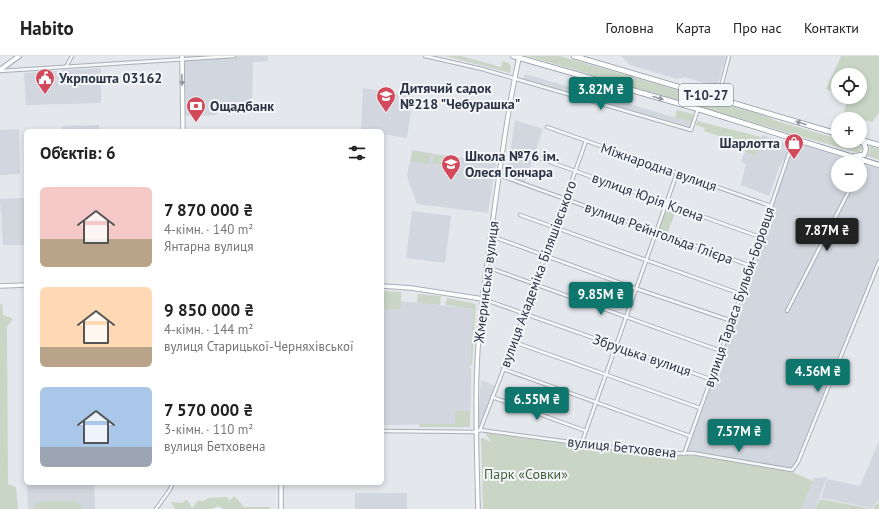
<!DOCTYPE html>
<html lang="uk">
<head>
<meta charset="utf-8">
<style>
	:root { --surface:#fff; --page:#f6f6f6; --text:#222; --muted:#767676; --line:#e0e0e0; --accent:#0f766e }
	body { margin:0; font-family:"PT Sans",sans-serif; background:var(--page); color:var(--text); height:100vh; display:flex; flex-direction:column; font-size:15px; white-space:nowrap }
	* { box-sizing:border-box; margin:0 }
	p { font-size:13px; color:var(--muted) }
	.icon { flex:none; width:22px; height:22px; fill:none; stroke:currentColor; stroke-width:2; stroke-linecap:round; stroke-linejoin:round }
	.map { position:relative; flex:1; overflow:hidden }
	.side { position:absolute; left:24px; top:73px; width:360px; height:356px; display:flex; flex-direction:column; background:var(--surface); border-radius:6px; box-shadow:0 2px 6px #0003 }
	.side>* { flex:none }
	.fabs { position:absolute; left:831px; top:12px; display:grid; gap:8px }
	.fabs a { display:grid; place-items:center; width:36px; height:36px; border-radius:50%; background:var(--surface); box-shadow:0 2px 6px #0003; font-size:20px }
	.price { position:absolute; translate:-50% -34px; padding:0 9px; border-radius:4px; background:var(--accent); color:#fff; font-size:13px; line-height:26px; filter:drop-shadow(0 1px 2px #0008) }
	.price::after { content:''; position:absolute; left:50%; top:24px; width:12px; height:9px; margin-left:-6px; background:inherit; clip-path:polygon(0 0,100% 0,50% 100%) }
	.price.on { background:#222; color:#fff }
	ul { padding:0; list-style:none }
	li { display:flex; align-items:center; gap:12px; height:100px; padding:0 16px }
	li span { display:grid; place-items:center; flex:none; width:112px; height:80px; border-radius:6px; color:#555 }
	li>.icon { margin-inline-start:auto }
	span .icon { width:48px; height:48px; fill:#fffc; stroke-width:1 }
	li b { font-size:17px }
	h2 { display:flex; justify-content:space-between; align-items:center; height:48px; padding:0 16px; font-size:17px }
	header { display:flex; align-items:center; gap:24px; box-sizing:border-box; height:56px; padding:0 20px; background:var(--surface); border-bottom:1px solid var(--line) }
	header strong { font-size:19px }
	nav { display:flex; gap:22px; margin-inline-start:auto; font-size:14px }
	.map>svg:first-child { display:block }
	.built { fill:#d2d6de; fill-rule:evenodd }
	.green { fill:#c9d6c5 }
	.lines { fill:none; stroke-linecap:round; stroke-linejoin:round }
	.street-casing { stroke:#a9aeb7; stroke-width:4.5 }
	.secondary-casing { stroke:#a9aeb7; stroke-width:5.5 }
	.primary-casing { stroke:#a3abb8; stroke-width:6 }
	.highway-casing { stroke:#8b94a3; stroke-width:6 }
	.street { stroke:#f7f8fa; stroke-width:2.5 }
	.secondary { stroke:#fff; stroke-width:3.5 }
	.primary { stroke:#fff; stroke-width:4 }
	.highway { stroke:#fff; stroke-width:4.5 }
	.oneway { fill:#959aa2 }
	.labels { text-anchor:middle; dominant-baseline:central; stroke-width:4; stroke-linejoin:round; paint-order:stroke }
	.shield { fill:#f4f6f9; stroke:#676e7b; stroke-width:1 }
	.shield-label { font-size:13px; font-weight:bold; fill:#2b3445 }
	.poi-label { font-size:14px; font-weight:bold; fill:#2b3445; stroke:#f4f6f9; text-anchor:start }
	.street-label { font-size:14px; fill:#2b3445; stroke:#f4f6f9 }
	.park-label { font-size:14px; fill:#3f6138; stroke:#f4f6f9 }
</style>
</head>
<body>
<header>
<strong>Habito</strong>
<nav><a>Головна</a><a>Карта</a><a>Про нас</a><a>Контакти</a></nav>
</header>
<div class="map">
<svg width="879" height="453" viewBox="0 0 879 453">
	<rect width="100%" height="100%" fill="#e4e7ec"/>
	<g class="built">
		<polygon points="184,0 268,0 268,5 253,6 252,45 215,48 215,59 186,60"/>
		<polygon points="621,0 726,0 717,31 685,21 677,23 630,9"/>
		<polygon points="101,12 101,47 26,49 24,17"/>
		<polygon points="525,18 691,66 690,71 523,23"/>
		<polygon points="363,32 413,40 407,82 382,78 382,75 361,74"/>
		<polygon points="515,64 543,73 525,126 507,119"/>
		<polygon points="99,69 99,75 62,75 62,70"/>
		<polygon points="19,73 20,118 0,119 0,74"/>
		<polygon points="762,79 783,86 787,96 785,104 783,105 781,110 780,109 769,140 741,129 746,108 741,106 745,96 755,100"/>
		<path d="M794 83 879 109V206L798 406 792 414 692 397 684 398 721 295ZM838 107H860V129H838Z"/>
		<polygon points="412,94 496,107 488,157 417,148 407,120"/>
		<polygon points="26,142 26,189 3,189 0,143"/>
		<polygon points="412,155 451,160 445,207 406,202"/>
		<polygon points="401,245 473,253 470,310 470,355 455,368 382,369 382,253 401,253"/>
		<polygon points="481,324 495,330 481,368 478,367"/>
		<polygon points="879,385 879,446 877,445 872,452 821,442 827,423 860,430"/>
		<polygon points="827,421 815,453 801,453 814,422"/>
		<polygon points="27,427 94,427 95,453 28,453"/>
		<rect x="355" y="437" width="52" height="16"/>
	</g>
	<g class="green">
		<polygon points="445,0 461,0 501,11 503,5 509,7 511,11 510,17"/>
		<path d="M527 0H560L760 58 777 65 838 83V85H847L861 89 862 93 859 97C748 66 638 32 527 0Z"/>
		<polygon points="841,0 879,0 879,57 872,66 843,58 848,43 845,41 860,41 860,19 838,19 838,38 826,33"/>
		<polygon points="243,46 243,54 220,54 215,59 215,48"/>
		<polygon points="677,54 693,58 692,66 675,62"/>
		<polygon points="697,65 761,81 755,100 745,96 746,89 704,75 705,72 696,69"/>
		<polygon points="870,90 879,93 879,104 867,100 870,95"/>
		<polygon points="413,95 431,98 429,108 411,105"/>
		<polygon points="434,99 448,101 447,109 433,107"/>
		<polygon points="669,149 677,152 667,178 660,176 659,173 667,150"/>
		<polygon points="382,235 401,236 401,253 382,253"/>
		<polygon points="418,238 441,240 440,249 417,247"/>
		<polygon points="447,242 476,248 472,309 470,309 473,253 445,249"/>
		<polygon points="0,248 2,248 3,259 13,263 7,270 8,428 16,431 18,453 0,453"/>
		<polygon points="470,312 471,312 470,371 419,371 419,368 455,368 455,355 470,355"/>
		<polygon points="485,377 658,400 688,399 747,407 792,416 813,425 801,453 483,453 481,382 485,383 491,386"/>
		<polygon points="234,440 244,451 270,451 270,453 223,453 219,450 211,453 175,453 171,446 182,447 186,444 188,445 192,452 196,447 197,445 204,445 208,442 228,441 228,444 232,443 233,441"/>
		<polygon points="820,443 873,453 876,448 879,447 879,453 815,453"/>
		<polygon points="42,445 75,445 81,449 82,453 33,453 36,448"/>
	</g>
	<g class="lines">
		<defs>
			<g id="street">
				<polyline points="425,0 482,13 691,74 698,53"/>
				<polyline points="66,11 72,0"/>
				<polyline points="0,15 234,0"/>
				<polyline points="718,42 729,0"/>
				<polyline points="547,71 771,150"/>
				<polyline points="536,101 760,181"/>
				<polyline points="860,114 864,105"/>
				<polyline points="499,119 751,210"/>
				<polyline points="520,159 741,238"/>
				<polyline points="491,180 637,233 732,265"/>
				<polyline points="487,211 721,295"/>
				<polyline points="483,243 710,323"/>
				<polyline points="787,255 852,129"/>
				<polyline points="514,286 700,352"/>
				<polyline points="503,313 690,380"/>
				<polyline points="492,341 586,375"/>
				<polyline points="480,374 516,281 586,85"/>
				<polyline points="382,375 476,376 480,374 660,398 692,397 792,414 798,406 879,206"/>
				<polyline points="582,386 677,117"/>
				<polyline points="684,398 732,265 794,83"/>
				<polyline points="156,453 169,435 173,427"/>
			</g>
			<g id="secondary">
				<polyline points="182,0 183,75"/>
				<polyline points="0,230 26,229"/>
				<polyline points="382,230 411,232 483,243"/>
				<polyline points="281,453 281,427"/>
				<path d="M478 453C477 406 475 358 477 311 479 256 488 202 495 148 502 99 508 50 519 2"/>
			</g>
			<polyline id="primary" points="0,14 19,0"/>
			<g id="highway">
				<polyline points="513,0 698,53 879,109"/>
				<polyline points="574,0 838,78"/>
				<polyline points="861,84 879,89"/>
				<polyline points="855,100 864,99 866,93 864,87 859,85"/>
			</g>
		</defs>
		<use href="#street" class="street-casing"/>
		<use href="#secondary" class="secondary-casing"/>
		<use href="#primary" class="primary-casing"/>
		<use href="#highway" class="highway-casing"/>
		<use href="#street" class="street"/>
		<use href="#secondary" class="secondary"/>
		<use href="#primary" class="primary"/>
		<use href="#highway" class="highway"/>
	</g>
	<defs><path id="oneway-solid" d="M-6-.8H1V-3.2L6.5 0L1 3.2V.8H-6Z"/></defs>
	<g class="oneway">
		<use href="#oneway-solid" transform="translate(182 24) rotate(89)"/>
		<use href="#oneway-solid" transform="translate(658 42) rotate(16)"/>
		<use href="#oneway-solid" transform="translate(801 67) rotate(-163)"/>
	</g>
	<defs>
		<symbol id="civic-pin" viewBox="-11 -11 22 30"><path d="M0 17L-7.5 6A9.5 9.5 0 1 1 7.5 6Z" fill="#d1495b" stroke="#f4f6f9"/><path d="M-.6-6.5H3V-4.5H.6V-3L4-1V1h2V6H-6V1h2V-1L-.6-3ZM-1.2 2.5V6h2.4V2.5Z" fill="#fff"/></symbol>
		<symbol id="school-pin" viewBox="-11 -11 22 30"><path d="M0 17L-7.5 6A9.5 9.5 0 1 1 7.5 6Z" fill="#d1495b" stroke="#f4f6f9"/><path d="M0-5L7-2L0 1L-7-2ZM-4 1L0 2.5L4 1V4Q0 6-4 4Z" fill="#fff"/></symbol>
		<symbol id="bank-pin" viewBox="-11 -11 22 30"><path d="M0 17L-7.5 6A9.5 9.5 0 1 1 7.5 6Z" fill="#d1495b" stroke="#f4f6f9"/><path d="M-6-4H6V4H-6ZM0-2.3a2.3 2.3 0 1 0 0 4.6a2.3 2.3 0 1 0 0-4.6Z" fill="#fff"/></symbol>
		<symbol id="shop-pin" viewBox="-11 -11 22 30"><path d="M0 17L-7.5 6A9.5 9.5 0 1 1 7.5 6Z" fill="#d1495b" stroke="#f4f6f9"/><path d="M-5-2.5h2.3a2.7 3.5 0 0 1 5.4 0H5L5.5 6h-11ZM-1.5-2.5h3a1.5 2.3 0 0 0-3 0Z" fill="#fff"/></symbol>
	</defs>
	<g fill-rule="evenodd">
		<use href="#civic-pin" x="34" y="11" width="22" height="30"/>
		<use href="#school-pin" x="375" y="29" width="22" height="30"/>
		<use href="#bank-pin" x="185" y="39" width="22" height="30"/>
		<use href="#shop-pin" x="783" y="76" width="22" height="30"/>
		<use href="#school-pin" x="440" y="97" width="22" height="30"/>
	</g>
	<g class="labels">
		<rect class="shield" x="679" y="28" width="54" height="22" rx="3"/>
		<g class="shield-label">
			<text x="706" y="39">Т-10-27</text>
		</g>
		<g class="poi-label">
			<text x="59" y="22">Укрпошта 03162</text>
			<text x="400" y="32">Дитячий садок<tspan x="400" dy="16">№218 "Чебурашка"</tspan></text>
			<text x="210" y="50">Ощадбанк</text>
			<text x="780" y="87" text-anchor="end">Шарлотта</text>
			<text x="465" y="100">Школа №76 ім.<tspan x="465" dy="16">Олеся Гончара</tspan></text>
		</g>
		<g class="street-label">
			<text transform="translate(659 111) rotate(19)">Міжнародна вулиця</text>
			<text transform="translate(648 141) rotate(20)">вулиця Юрія Клена</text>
			<text transform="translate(659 177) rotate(20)">вулиця Рейнгольда Глієра</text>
			<text transform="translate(538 218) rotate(-70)">вулиця Академіка Біляшівського</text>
			<text transform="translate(486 226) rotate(-83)">Жмеринська вулиця</text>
			<text transform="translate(739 241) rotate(-71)">вулиця Тараса Бульби-Боровця</text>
			<text transform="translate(642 299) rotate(19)">Збруцька вулиця</text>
			<text transform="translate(622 391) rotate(6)">вулиця Бетховена</text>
		</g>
		<g class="park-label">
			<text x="526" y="418">Парк «Совки»</text>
		</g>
	</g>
</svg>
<div class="fabs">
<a><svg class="icon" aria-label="locate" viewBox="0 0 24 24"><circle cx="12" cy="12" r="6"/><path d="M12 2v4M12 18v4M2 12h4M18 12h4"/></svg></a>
<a>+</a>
<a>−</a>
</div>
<b class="price" style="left:601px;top:55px">3.82M ₴</b>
<b class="price on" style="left:827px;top:196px">7.87M ₴</b>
<b class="price" style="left:601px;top:260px">9.85M ₴</b>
<b class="price" style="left:818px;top:337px">4.56M ₴</b>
<b class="price" style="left:537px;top:365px">6.55M ₴</b>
<b class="price" style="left:739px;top:397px">7.57M ₴</b>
<section class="side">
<h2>Об’єктів: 6<svg class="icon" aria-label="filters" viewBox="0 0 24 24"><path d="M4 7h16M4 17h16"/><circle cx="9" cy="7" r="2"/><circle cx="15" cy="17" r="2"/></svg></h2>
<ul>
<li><span style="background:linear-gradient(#f6c9c9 65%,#b9a48a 0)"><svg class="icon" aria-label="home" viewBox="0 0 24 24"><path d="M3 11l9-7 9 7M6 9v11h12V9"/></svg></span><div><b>7 870 000 ₴</b><p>4-кімн. · 140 m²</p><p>Янтарна вулиця</p></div></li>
<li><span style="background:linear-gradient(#ffd9b3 75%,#b9a48a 0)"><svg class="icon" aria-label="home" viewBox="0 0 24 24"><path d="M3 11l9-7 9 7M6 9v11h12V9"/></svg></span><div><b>9 850 000 ₴</b><p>4-кімн. · 144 m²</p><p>вулиця Старицької-Черняхівської</p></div></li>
<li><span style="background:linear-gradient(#a9c7e8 75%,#9aa5b1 0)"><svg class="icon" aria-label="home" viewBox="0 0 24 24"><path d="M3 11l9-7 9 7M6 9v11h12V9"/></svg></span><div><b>7 570 000 ₴</b><p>3-кімн. · 110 m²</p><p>вулиця Бетховена</p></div></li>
</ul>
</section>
</div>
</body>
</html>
